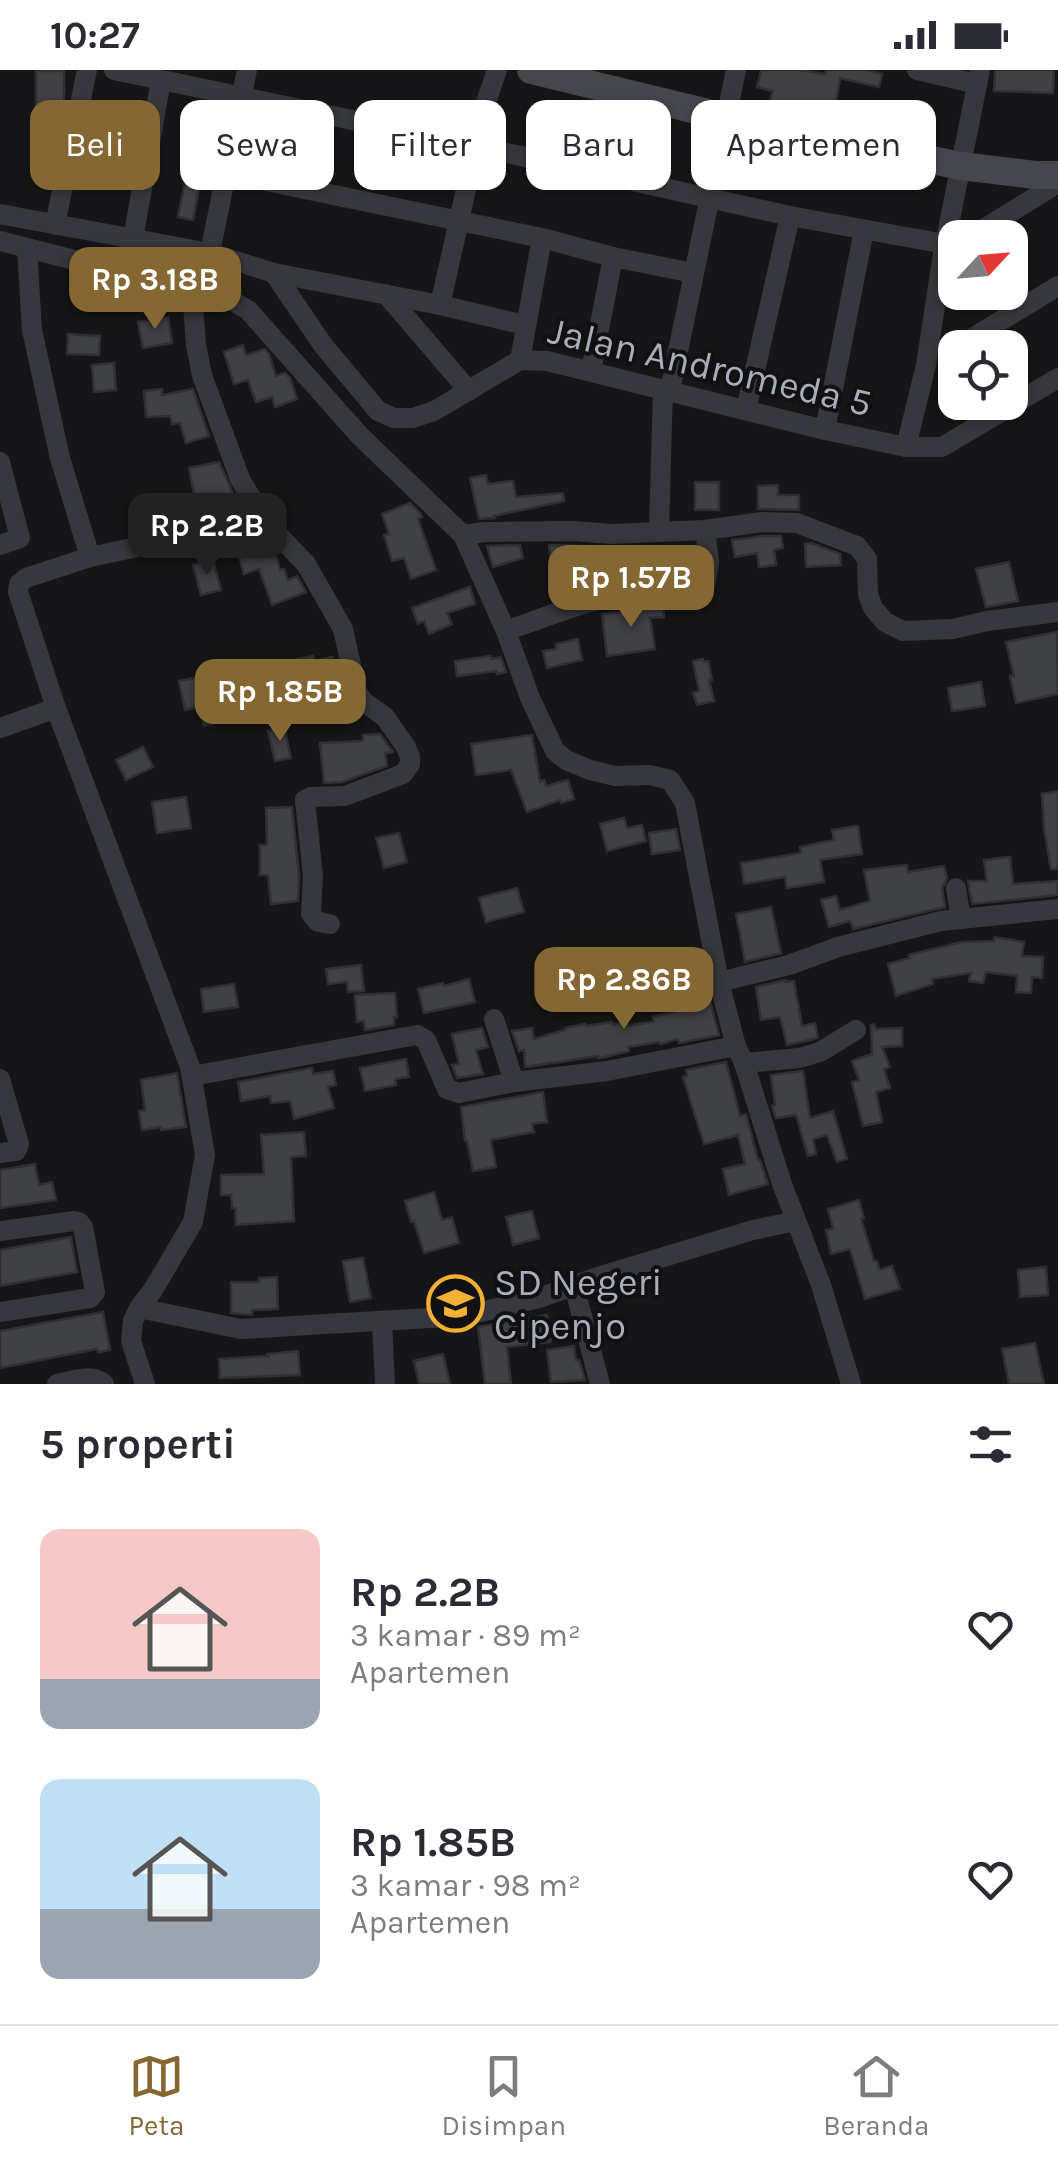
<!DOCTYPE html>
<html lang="id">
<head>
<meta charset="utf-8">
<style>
	:root { --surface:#fff; --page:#f7f7f7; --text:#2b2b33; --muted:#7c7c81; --line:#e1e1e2; --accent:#856733 }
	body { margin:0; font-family:Karla,sans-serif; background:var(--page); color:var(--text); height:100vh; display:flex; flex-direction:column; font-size:38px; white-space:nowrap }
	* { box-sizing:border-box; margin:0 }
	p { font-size:32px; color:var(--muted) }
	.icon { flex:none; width:55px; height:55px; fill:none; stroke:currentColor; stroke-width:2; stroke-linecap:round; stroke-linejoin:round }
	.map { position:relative; height:1314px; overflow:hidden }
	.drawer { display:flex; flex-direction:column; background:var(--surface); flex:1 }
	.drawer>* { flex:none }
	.guide { position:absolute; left:30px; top:30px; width:1000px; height:90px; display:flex; gap:20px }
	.needle { width:65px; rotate:64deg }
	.fabs { position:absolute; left:938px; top:150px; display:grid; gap:20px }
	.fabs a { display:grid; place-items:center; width:90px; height:90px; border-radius:20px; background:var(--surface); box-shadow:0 2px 8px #0004; font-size:50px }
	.price { position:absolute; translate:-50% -85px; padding:0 22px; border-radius:20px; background:var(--accent); color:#fff; font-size:32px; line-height:65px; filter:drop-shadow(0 2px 5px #0008) }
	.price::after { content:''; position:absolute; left:50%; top:60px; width:30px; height:22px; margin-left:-15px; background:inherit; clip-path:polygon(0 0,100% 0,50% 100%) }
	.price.on { background:#222; color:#fff }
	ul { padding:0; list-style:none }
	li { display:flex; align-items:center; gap:30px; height:250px; padding:0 40px }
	li span { display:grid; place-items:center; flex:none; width:280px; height:200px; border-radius:20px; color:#555 }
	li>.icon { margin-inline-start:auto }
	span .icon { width:120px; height:120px; fill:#fffc; stroke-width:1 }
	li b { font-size:42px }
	h2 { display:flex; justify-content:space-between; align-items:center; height:120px; padding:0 40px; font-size:42px }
	.tag { padding:0 35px; border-radius:20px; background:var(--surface); box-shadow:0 2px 8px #0004; font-size:35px; line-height:90px }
	.tag.on { background:var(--accent); color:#fff }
	.status { display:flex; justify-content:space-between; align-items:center; height:70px; padding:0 50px; background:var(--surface); direction:ltr }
	.status svg { height:28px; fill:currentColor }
	.tabs { display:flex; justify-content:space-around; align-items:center; height:140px; border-top:2px solid var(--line); background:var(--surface); font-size:28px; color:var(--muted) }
	.tabs a { display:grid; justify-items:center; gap:5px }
	.tabs .on { color:var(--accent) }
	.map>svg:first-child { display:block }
	.building { fill:#404145; stroke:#303034; stroke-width:2.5 }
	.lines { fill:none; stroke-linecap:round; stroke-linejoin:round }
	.street { stroke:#37383d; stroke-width:20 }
	.secondary { stroke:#45474d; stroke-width:28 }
	.labels { text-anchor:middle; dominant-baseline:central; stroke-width:8; stroke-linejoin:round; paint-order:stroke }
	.street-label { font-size:38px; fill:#a8adb8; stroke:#111113 }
	.poi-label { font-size:38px; fill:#a8adb8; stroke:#111113; text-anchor:start }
</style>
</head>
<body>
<div class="status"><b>10:27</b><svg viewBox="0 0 49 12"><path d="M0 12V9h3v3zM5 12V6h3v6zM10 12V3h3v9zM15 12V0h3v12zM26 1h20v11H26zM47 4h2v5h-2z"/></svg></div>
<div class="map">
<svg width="1058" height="1314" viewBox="0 0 1058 1314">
	<rect width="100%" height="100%" fill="#161618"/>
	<g class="building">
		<polygon points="761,0 800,0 825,4 826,0 866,0 882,4 879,17 840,8 834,45 797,38 797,42 769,34 773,21 757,17"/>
		<polygon points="995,0 1054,0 1053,23 994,21"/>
		<rect x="36" y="1" width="28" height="38"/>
		<polygon points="197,50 211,53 193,150 178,147"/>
		<polygon points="168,247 172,273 143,278 138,252"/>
		<polygon points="68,264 100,266 99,285 67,284"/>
		<polygon points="243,275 246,285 265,279 269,284 276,306 285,303 290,308 297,329 275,337 272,327 256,332 248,310 234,314 224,282"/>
		<polygon points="114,293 116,320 94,322 92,295"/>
		<polygon points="162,319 162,325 193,319 209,366 186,373 180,353 172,354 170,346 146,347 144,321"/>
		<polygon points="219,392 236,430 239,441 199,450 189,398"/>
		<polygon points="486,405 488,414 513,411 516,427 563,423 564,431 494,446 495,448 479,449 470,408"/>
		<rect x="695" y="412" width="24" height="28"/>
		<polygon points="778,415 778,425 799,425 799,440 758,439 758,416"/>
		<polygon points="410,433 421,444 422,447 418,449 436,500 411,509 404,488 392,491 384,465 389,464 382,444"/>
		<polygon points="763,466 781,466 783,478 774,480 776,495 759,497 757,483 735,487 732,470"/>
		<polygon points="262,468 275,482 280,500 284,499 288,510 297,506 306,522 272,535 259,499 244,504 236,475"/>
		<polygon points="811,473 840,484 841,495 806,497 805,474"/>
		<polygon points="520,475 523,488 493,497 487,476"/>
		<polygon points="549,475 586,476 588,499 599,499 601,515 557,526 556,499 551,499"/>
		<polygon points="213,490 221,520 201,525 193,495"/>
		<polygon points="1009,492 1018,531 986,537 976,499"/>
		<polygon points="470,517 475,534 447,543 452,554 429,564 424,551 418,554 412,538"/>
		<polygon points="663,534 664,547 650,548 655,579 607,586 602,544 632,541 631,538 641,535"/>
		<polygon points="1057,562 1058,624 1016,633 1010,606 1014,606 1006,572"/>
		<polygon points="578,569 582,590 547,598 543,581 556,579 556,574"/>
		<polygon points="313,586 315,591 332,587 336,604 299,612 294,590"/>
		<polygon points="491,586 491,589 501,587 506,602 497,604 496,601 457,606 455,591"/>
		<polygon points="703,589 704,592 708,591 712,610 709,610 714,631 697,635 693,623 699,621 693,591"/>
		<polygon points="210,605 215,631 218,630 224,650 204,656 199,637 185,640 179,611"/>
		<polygon points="981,612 985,636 952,641 948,618"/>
		<polygon points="284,657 291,688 275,691 268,661"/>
		<polygon points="380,664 393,682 385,683 387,696 342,712 324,713 320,673 363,671 363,665"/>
		<polygon points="532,665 540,712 544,710 546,716 568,710 574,729 561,733 560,730 527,742 511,700 476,705 471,674"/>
		<polygon points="143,677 153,697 126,710 116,690"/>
		<polygon points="1058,721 1058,799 1051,799 1044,759 1042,724"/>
		<polygon points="186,727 191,758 157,763 152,732"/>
		<polygon points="292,737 299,806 298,831 271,834 268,805 260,805 260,775 267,775 266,738"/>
		<polygon points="624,748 627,758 642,755 646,771 607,781 600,754"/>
		<polygon points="858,756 862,784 820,790 824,812 787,818 785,807 744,814 741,793 801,783 800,777 834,770 832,760"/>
		<polygon points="676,759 680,780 652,784 649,763"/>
		<polygon points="399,763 407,792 384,798 376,768"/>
		<polygon points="1010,787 1013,814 1058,811 1058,825 972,834 968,811 987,811 984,790"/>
		<polygon points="907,795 908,802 944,796 947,808 942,819 945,837 853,859 850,851 829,857 821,830 836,826 840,840 870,831 864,800"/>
		<polygon points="517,818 524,842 486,852 479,828"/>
		<polygon points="771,837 781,883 745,892 736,844"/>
		<polygon points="994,867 1024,872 1022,886 1043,887 1042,908 1032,907 1031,923 1016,922 1017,906 986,902 983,913 969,911 971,903 932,909 933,914 896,926 888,894 910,888 909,885 937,878 962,872 994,871"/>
		<polygon points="361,895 364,921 348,922 347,912 328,914 326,899"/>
		<polygon points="469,909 475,932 424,943 418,919 443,913 444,916"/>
		<polygon points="786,910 786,912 794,911 802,956 815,953 818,967 814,969 787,975 780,947 761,950 756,917"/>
		<polygon points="234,914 238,937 204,942 201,919"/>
		<polygon points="706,915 719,965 679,973 678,969 660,974 659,972 628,977 629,981 605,987 598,988 598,986 525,997 524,980 519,981 512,961 532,958 534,969 565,960 565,958 585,954 586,956 612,952 613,955 622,952 623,956 654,952 653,947 673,942 668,922"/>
		<polygon points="395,923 397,947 394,947 394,955 365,960 364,951 357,952 355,925"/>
		<polygon points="874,954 876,959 902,958 902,976 882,977 890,997 884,999 890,1018 876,1022 882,1052 863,1056 852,1012 859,1010 852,991 872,984 871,955"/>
		<polygon points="482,958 488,977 476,980 483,1004 457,1008 452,995 459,994 452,964"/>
		<polygon points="406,989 409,1007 395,1009 396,1015 365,1021 360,998"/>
		<polygon points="726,992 740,1046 746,1044 758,1090 760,1090 768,1114 729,1125 723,1099 745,1094 738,1065 704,1074 683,1007 687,1006 686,1000"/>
		<polygon points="312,998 313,1004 333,1001 336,1015 328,1017 334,1038 294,1049 290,1031 271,1033 270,1026 241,1031 238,1012"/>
		<polygon points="803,1001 810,1048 833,1041 847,1089 837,1092 827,1065 813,1069 816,1084 808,1086 796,1045 776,1048 772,1036 775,1035 771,1005"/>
		<polygon points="177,1003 186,1057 161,1060 161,1057 142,1060 139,1041 145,1040 141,1010"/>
		<polygon points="543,1022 547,1052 532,1054 534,1062 491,1070 496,1097 473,1101 467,1071 465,1071 461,1037"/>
		<polygon points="304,1062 306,1086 291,1087 294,1151 236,1155 235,1138 232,1138 231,1125 221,1125 221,1105 264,1104 261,1065"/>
		<polygon points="35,1094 39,1115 52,1112 56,1130 0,1138 0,1100"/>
		<polygon points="434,1122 442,1150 452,1147 459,1173 424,1183 414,1151 411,1152 405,1131"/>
		<polygon points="859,1130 864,1148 861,1149 874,1191 877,1191 879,1200 892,1196 900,1219 865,1229 850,1179 831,1184 826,1160 833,1159 828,1139"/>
		<polygon points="532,1141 539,1168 513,1175 506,1147"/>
		<polygon points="71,1167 77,1202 0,1216 0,1180"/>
		<polygon points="363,1188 371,1228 350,1232 343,1191"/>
		<polygon points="1046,1197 1048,1225 1020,1227 1018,1200"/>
		<polygon points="277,1207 278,1239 252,1240 252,1245 231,1243 231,1212 259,1212 259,1208"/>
		<polygon points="103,1242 110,1280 98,1282 97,1279 0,1298 0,1261"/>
		<polygon points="547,1245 551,1272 507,1277 511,1314 485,1314 478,1257"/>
		<polygon points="1035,1273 1044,1314 1009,1314 1002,1279"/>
		<polygon points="574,1276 576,1290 579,1290 585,1310 551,1312 547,1280"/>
		<polygon points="298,1281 300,1305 220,1308 219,1289 268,1286 267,1284"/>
		<polygon points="443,1284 450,1314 419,1314 414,1291"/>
	</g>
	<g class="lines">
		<g class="street">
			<polyline points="114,0 476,76 790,146 945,174"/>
			<polyline points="917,0 977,14"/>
			<polyline points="227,103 542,168 613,187 693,203"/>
			<polyline points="0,144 210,183 274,203 440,235 525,255"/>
			<polyline points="55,155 87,0"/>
			<polyline points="969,168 1058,113"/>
			<polyline points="133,169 161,10"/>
			<polyline points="0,171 231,230 248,240 360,366 463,465 506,561 530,628 555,681 566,690 590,700 615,706 650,705 670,710 685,733 719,912 736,976 744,993 782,1114 821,1215 851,1314"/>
			<polyline points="27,178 32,260 60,388 90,487"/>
			<polyline points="210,183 247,0"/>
			<polyline points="274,203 323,275 378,341 394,348 413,348 434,341 520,290 547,291 825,360 906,377 942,377 1058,308"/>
			<polyline points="192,221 196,275 202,305 240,409 264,450 306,494 343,559 357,622 364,632 385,647 406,677 410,687 410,694 403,704 345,726 311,727 305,730 313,806 311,844 318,852 330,854"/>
			<polyline points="386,224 469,321"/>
			<polyline points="440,235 485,35 497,0"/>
			<polyline points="956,278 1058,216"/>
			<polyline points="520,290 542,168"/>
			<polyline points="591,301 613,187"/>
			<polyline points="670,320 736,0"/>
			<polyline points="746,340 790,146"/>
			<polyline points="825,360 864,160"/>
			<polyline points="906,377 926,295 943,184 980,0"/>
			<polyline points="0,392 20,468 0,475"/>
			<polyline points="659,460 663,319"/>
			<polyline points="705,460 762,452 797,453 857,476 867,489 868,524 873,538 885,552 903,561 953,559 987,551 1058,542"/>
			<path d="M463 465 485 462 572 461 612 464 705 460 709 492 706 511C683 524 661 519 636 522 592 528 548 546 506 561"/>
			<polyline points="0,658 56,638"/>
			<polyline points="956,818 961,849"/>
			<polyline points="719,912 789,895 838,877 941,851 1058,839"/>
			<polyline points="494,949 514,1012"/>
			<polyline points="744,993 799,988 820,982 856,960"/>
			<polyline points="192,1006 417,965 426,970 447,1019 459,1023 514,1012 607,1001 736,976"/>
			<polyline points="0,1009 19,1074 16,1081 0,1083"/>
			<polyline points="0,1161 74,1151 79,1152 83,1157 95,1222 90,1228 0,1242"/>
			<polyline points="574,1216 600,1314"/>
			<polyline points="139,1238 241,1259 464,1246 539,1228 604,1205 753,1160 796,1151"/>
			<polyline points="382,1252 385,1314"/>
			<path d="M57 1314C72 1311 91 1303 104 1314"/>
			<polyline points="145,1314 131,1271 133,1251 139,1238 153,1220 193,1152 205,1085 190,997 56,638 18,522 19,514 26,508 90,487 264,450"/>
		</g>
		<polyline class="secondary" points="531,0 725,47 961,96 1035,105 1058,105"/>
	</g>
	<defs>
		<symbol id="school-ring" viewBox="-11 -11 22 22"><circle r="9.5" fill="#111113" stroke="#f2b134" stroke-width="1.5"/><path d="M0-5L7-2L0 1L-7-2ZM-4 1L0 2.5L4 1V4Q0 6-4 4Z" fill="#f2b134"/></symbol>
	</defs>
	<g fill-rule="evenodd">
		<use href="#school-ring" x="424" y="1202" width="63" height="63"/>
	</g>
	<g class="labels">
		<g class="street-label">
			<text transform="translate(710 297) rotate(13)">Jalan Andromeda 5</text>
		</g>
		<g class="poi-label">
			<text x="494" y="1212">SD Negeri<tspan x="494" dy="44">Cipenjo</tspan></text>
		</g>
	</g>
</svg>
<div class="fabs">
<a><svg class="needle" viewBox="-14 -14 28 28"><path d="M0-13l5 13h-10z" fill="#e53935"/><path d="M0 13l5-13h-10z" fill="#7c7c81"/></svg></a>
<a><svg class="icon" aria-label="locate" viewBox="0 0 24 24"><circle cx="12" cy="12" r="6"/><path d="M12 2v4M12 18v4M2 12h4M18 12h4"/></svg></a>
</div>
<b class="price" style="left:155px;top:262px">Rp 3.18B</b>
<b class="price on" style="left:207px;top:508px">Rp 2.2B</b>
<b class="price" style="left:631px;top:560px">Rp 1.57B</b>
<b class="price" style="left:280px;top:674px">Rp 1.85B</b>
<b class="price" style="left:624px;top:962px">Rp 2.86B</b>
<div class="guide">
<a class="tag on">Beli</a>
<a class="tag">Sewa</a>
<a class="tag">Filter</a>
<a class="tag">Baru</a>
<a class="tag">Apartemen</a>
</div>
</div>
<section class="drawer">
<h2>5 properti<svg class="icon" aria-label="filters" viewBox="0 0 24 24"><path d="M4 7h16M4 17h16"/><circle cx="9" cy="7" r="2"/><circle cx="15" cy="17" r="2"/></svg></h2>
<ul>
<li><span style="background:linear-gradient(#f6c9c9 75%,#9aa5b1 0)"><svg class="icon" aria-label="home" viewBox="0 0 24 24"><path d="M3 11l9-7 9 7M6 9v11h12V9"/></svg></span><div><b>Rp 2.2B</b><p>3 kamar · 89 m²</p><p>Apartemen</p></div><svg class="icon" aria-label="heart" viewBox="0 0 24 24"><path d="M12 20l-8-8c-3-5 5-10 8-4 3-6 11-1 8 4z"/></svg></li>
<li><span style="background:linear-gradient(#bfe0f5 65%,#9aa5b1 0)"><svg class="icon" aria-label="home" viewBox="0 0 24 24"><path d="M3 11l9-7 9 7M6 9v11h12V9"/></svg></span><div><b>Rp 1.85B</b><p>3 kamar · 98 m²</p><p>Apartemen</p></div><svg class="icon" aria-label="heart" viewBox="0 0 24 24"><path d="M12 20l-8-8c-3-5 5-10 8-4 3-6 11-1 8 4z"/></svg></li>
</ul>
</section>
<nav class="tabs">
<a class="on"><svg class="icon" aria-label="map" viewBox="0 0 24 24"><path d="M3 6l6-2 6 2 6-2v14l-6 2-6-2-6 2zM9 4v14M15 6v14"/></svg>Peta</a>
<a><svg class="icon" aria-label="saved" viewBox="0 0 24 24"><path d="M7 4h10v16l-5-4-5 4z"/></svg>Disimpan</a>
<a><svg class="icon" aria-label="home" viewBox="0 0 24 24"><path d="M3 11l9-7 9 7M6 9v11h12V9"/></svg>Beranda</a>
</nav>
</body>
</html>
